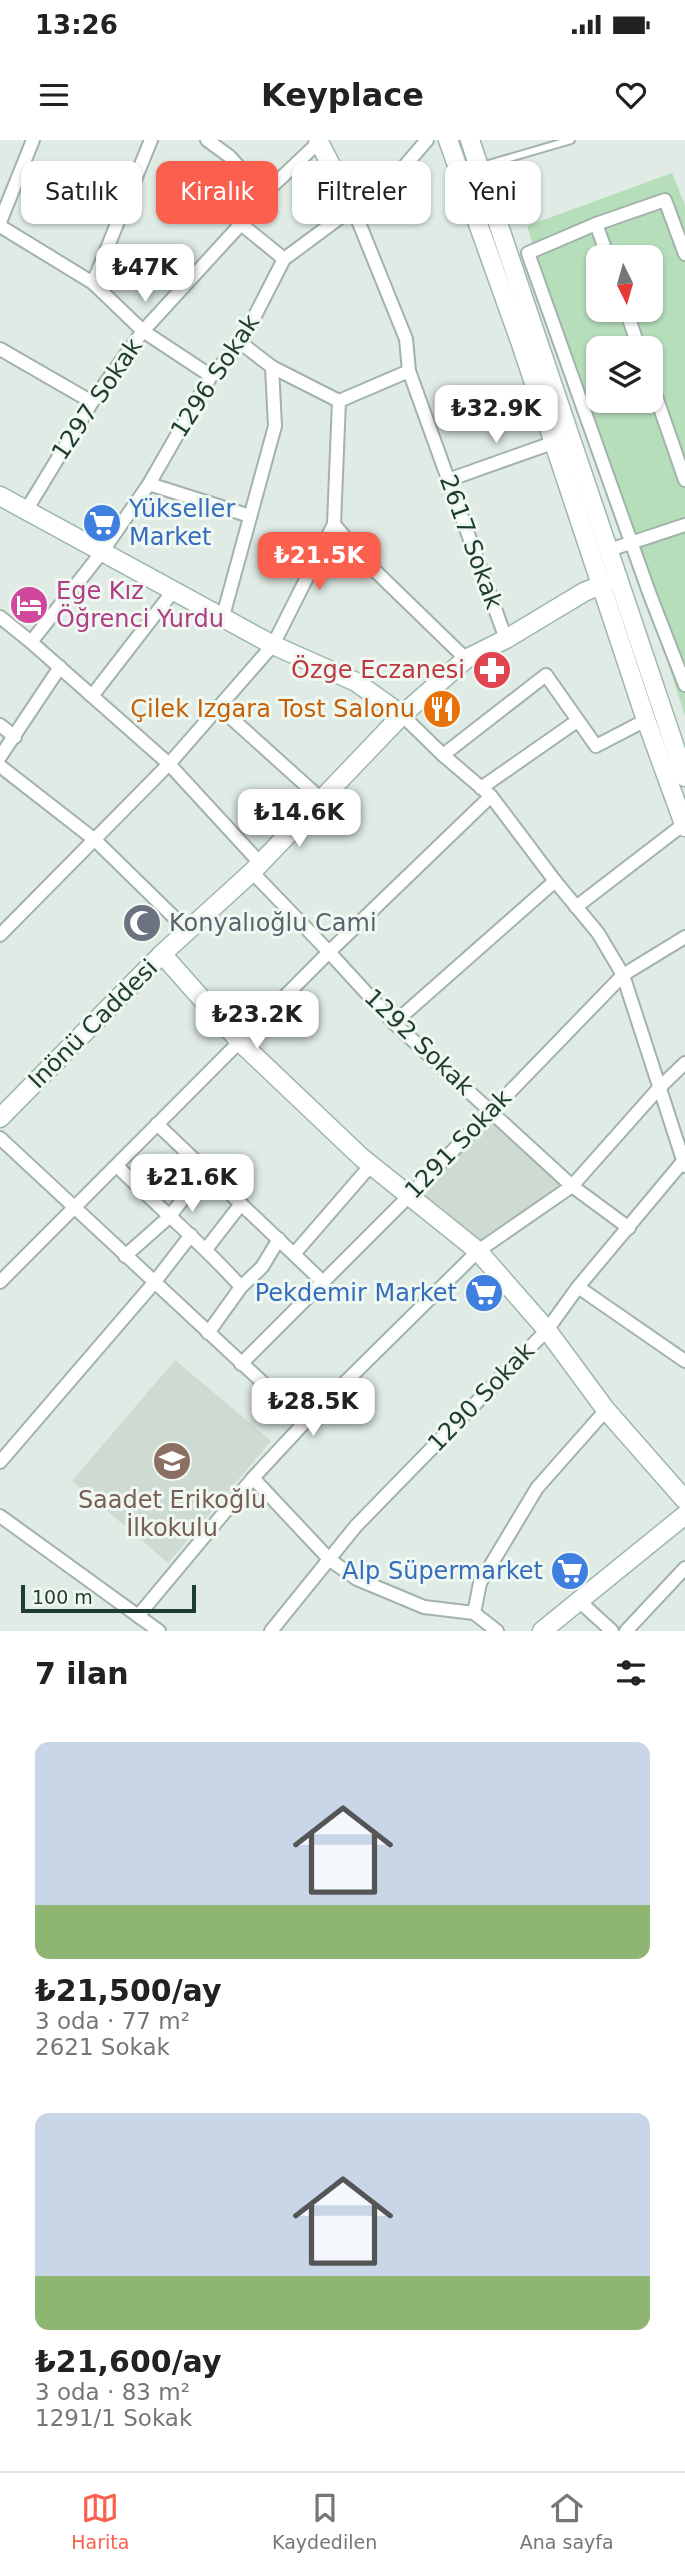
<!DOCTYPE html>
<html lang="tr">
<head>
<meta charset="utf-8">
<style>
	:root { --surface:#fff; --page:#f6f6f6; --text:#222; --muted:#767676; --line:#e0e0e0; --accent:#fb5f4d }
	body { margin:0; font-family:"DejaVu Sans",sans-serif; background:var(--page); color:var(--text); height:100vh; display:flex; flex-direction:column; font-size:26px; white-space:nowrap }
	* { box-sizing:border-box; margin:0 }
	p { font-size:23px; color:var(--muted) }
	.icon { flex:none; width:38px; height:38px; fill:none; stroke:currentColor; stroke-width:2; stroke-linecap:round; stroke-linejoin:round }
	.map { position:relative; height:1491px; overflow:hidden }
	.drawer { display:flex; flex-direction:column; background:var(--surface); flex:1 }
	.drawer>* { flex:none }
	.banner { position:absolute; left:21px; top:21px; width:644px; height:63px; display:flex; gap:14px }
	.needle { width:46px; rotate:175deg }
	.fabs { position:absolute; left:586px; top:105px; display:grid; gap:14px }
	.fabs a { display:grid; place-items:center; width:77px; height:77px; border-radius:14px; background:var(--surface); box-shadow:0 2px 5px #0004; font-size:35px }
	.scale { position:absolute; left:21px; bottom:18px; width:175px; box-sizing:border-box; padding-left:7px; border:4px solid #1f3c30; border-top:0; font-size:19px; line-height:24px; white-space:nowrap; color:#1f3c30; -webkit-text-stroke:5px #f0f8f2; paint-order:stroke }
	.price { position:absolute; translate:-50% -60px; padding:0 16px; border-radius:14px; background:#fff; color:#222; font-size:23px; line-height:46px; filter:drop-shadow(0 2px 4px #0008) }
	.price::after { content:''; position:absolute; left:50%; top:42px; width:21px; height:16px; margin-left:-10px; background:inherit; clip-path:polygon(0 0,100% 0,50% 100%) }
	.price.current { background:var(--accent); color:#fff }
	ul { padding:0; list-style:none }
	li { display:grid; align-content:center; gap:14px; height:371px; padding:0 35px }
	li span { display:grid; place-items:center; height:217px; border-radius:14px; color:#555 }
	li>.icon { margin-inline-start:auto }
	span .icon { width:126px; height:126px; fill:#fffc; stroke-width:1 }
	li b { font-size:30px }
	h2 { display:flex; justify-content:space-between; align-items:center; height:84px; padding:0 35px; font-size:30px }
	.pill { padding:0 24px; border-radius:14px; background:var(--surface); box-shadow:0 2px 5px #0004; font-size:24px; line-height:63px }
	.pill.current { background:var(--accent); color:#fff }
	.status { display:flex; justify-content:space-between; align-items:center; height:49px; padding:0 35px; background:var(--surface); direction:ltr }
	.status svg { height:19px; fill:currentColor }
	header { display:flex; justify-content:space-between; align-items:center; height:91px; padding:0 35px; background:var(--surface); font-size:32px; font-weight:700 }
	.tabs { display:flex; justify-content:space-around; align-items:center; height:98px; border-top:2px solid var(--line); background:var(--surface); font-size:19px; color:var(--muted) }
	.tabs a { display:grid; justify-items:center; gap:4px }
	.tabs .current { color:var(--accent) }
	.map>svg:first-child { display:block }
	.built { fill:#cddbd3 }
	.green { fill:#b6debb; fill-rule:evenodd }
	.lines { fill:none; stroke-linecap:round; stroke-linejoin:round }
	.lane-casing { stroke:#a2b3aa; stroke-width:10 }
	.street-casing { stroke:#a2b3aa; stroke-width:16 }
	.secondary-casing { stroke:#9db8aa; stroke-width:21 }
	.lane { stroke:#fff; stroke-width:6 }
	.street { stroke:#fff; stroke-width:12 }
	.secondary { stroke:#fff; stroke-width:18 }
	.labels { text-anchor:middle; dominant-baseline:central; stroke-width:6; stroke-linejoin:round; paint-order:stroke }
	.street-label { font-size:24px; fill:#1f3c30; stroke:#f0f8f2 }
	.shop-label { font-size:24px; fill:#366cbe; stroke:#f0f8f2; text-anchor:end }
	.hotel-label { font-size:24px; fill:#b23c85; stroke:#f0f8f2; text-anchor:start }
	.health-label { font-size:24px; fill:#be3a42; stroke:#f0f8f2; text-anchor:end }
	.food-label { font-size:24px; fill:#c56008; stroke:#f0f8f2; text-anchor:end }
	.worship-label { font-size:24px; fill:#5b616d; stroke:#f0f8f2; text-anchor:start }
	.education-label { font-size:24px; fill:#785e54; stroke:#f0f8f2 }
</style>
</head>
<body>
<div class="status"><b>13:26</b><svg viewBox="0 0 49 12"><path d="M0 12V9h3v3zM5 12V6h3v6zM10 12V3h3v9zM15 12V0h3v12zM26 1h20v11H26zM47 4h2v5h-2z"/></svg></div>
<header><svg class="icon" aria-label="menu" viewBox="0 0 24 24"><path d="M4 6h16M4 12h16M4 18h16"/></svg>Keyplace<svg class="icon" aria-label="heart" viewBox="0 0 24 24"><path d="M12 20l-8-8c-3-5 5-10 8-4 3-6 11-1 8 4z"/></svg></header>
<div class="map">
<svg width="685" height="1491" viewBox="0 0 685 1491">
	<rect width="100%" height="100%" fill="#dfebe4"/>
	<g class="built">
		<polygon points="489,970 572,1046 478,1111 409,1056"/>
		<polygon points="175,1220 271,1301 168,1423 72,1341"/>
	</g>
	<path class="green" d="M672 33 685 65V576L527 86ZM598 117H651V170H598ZM598 208H651V261H598Z"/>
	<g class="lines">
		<defs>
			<polyline id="lane" points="482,26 571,0"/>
			<g id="street">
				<polyline points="207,0 229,16 264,54"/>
				<polyline points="353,68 406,199 409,231 506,499"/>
				<polyline points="0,82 33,0"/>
				<polyline points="241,84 284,119"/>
				<polyline points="596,84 608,117"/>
				<polyline points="0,86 93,143 143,191 211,236"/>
				<polyline points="685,114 665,60 596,84 528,113 650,455 685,545"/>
				<polyline points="93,143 151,0"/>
				<polyline points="626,170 639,208"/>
				<polyline points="241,203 272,227 339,261"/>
				<polyline points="0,209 92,262"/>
				<polyline points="651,242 685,340"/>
				<polyline points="448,340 555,302"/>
				<polyline points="149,344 250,376"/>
				<polyline points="27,369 92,262 143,191 241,84 264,54 319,2"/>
				<polyline points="334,384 364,420 466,519"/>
				<polyline points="609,410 685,385"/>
				<polyline points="223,476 275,286 272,227"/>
				<polyline points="0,477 31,502 169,624 260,723"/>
				<polyline points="31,502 102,412 149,344 211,236 241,203 284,119 396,36 427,0"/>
				<polyline points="92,556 174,450"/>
				<polyline points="219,567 320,658"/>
				<polyline points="402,575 443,615 491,656 555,741 598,793 623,835 685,1026"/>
				<polyline points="0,585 15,597"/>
				<polyline points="443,615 546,535 596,606 646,580"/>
				<polyline points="0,617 60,527"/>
				<polyline points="0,626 95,700 187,790"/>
				<polyline points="481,648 577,581"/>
				<polyline points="252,732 329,812 394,883 572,1046 629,1088"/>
				<polyline points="576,767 684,684"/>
				<polyline points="0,795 169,624 273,505 334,384 339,261 409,231"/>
				<polyline points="394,883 555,741"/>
				<polyline points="157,984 323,1142"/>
				<polyline points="0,998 305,1282"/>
				<path d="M117 1026C158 1067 203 1104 241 1147"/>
				<polyline points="207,1108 241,1064"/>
				<polyline points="294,1114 371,1025"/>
				<polyline points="125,1116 169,1077 206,1030"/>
				<polyline points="0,1142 329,812 491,656"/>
				<polyline points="578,1147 685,1221"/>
				<polyline points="208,1193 241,1147 262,1127 279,1099"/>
				<polyline points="241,1224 409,1056 623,835 685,797"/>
				<polyline points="0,1322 153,1144 191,1095"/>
				<polyline points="253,1338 330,1420 357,1439 424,1467 474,1473 497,1491"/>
				<polyline points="0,1376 159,1491"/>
				<polyline points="578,1460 612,1491"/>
				<polyline points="474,1473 480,1443 537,1348 606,1270"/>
				<polyline points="138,1476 253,1338 305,1282 478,1111 572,1046 659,948 685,923"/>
				<polyline points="271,1491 356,1386 547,1190 578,1147 685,1019"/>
				<polyline points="626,1491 685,1428"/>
			</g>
			<g id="secondary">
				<polyline points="318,0 353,68"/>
				<polyline points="448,0 520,201 646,580 685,687"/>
				<polyline points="470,0 685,637"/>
				<polyline points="0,356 273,505 356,542 402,575"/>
				<polyline points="162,814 241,903 361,1017 478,1111 547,1190 606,1270 685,1360"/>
				<polyline points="0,978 162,814 252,732 402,575 466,519 506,499 584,452 618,438"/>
				<polyline points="542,1491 685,1375"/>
			</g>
		</defs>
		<use href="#lane" class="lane-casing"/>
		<use href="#street" class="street-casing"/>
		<use href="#secondary" class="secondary-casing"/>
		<use href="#lane" class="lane"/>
		<use href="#street" class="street"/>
		<use href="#secondary" class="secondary"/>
	</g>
	<defs>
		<symbol id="supermarket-disc" viewBox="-11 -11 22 22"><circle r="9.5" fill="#3f7fe0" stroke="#f0f8f2"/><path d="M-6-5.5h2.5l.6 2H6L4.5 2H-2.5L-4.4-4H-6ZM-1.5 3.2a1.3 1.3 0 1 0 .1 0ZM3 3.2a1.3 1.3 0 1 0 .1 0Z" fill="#fff"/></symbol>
		<symbol id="hotel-disc" viewBox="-11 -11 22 22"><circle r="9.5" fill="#d1479c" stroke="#f0f8f2"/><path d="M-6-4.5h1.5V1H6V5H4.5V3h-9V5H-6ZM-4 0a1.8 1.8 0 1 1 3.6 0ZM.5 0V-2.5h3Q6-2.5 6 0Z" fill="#fff"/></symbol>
		<symbol id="pharmacy-disc" viewBox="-11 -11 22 22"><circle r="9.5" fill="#e0444e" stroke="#f0f8f2"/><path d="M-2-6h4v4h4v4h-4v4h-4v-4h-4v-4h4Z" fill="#fff"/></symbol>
		<symbol id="restaurant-disc" viewBox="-11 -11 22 22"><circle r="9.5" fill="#e8710a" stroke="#f0f8f2"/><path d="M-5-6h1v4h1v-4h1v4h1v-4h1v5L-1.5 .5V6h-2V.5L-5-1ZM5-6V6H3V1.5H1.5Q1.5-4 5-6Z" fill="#fff"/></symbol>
		<symbol id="mosque-disc" viewBox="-11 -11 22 22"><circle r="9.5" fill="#6b7280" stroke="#f0f8f2"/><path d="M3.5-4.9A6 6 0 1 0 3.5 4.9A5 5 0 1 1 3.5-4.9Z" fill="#fff"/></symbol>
		<symbol id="school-disc" viewBox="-11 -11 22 22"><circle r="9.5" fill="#8d6e63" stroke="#f0f8f2"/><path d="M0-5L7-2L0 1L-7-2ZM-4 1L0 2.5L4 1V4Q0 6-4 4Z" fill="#fff"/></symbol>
	</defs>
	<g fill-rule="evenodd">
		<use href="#supermarket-disc" x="80" y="361" width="44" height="44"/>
		<use href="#hotel-disc" x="7" y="443" width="44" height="44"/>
		<use href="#pharmacy-disc" x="470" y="508" width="44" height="44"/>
		<use href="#restaurant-disc" x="420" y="547" width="44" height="44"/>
		<use href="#mosque-disc" x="120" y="761" width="44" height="44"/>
		<use href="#supermarket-disc" x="462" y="1131" width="44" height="44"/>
		<use href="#school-disc" x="150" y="1299" width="44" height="44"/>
		<use href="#supermarket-disc" x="548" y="1409" width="44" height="44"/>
	</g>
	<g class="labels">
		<g class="street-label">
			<text transform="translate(215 236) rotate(-57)">1296 Sokak</text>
			<text transform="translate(97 259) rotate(-56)">1297 Sokak</text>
			<text transform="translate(471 402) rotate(70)">2617 Sokak</text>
			<text transform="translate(93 884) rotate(-45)">Inönü Caddesi</text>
			<text transform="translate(419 902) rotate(44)">1292 Sokak</text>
			<text transform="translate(458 1004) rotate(-46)">1291 Sokak</text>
			<text transform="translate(481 1257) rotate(-46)">1290 Sokak</text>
		</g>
		<g class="shop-label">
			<text x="129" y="369" text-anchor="start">Yükseller<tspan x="129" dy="28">Market</tspan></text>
			<text x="457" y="1153">Pekdemir Market</text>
			<text x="543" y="1431">Alp Süpermarket</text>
		</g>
		<g class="hotel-label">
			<text x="56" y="451">Ege Kız<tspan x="56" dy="28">Öğrenci Yurdu</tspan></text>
		</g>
		<g class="health-label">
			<text x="465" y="530">Özge Eczanesi</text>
		</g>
		<g class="food-label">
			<text x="415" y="569">Çilek Izgara Tost Salonu</text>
		</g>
		<g class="worship-label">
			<text x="169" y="783">Konyalıoğlu Cami</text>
		</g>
		<g class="education-label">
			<text x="172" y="1360">Saadet Erikoğlu<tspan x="172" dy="28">İlkokulu</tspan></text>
		</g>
	</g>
</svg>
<div class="fabs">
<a><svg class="needle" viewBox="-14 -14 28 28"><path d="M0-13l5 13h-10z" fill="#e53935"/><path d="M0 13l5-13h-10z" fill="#767676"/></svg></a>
<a><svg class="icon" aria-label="layers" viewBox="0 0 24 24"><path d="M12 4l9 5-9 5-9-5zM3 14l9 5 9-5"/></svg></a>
</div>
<div class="scale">100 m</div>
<b class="price" style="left:145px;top:164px">₺47K</b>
<b class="price" style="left:496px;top:305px">₺32.9K</b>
<b class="price current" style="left:319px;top:452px">₺21.5K</b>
<b class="price" style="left:299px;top:709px">₺14.6K</b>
<b class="price" style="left:257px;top:911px">₺23.2K</b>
<b class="price" style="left:192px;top:1074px">₺21.6K</b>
<b class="price" style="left:313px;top:1298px">₺28.5K</b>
<div class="banner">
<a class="pill">Satılık</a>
<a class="pill current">Kiralık</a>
<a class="pill">Filtreler</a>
<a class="pill">Yeni</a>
</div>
</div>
<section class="drawer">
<h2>7 ilan<svg class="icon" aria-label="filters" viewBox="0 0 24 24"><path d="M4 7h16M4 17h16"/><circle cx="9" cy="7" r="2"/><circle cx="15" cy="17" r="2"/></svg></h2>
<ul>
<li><span style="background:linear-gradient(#c9d6e8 75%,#8fb573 0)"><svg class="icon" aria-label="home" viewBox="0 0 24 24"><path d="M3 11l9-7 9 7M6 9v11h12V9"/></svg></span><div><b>₺21,500/ay</b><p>3 oda · 77 m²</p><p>2621 Sokak</p></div></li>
<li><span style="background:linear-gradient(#c9d6e8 75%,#8fb573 0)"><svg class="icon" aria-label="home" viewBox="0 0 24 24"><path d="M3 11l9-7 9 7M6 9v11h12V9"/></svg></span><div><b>₺21,600/ay</b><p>3 oda · 83 m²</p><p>1291/1 Sokak</p></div></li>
</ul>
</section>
<nav class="tabs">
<a class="current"><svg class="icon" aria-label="map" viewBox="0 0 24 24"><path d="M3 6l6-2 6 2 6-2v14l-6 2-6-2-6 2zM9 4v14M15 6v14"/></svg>Harita</a>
<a><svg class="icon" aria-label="saved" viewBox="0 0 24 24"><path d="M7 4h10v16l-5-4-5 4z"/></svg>Kaydedilen</a>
<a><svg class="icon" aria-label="home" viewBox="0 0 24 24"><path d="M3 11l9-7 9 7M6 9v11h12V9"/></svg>Ana sayfa</a>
</nav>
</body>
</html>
